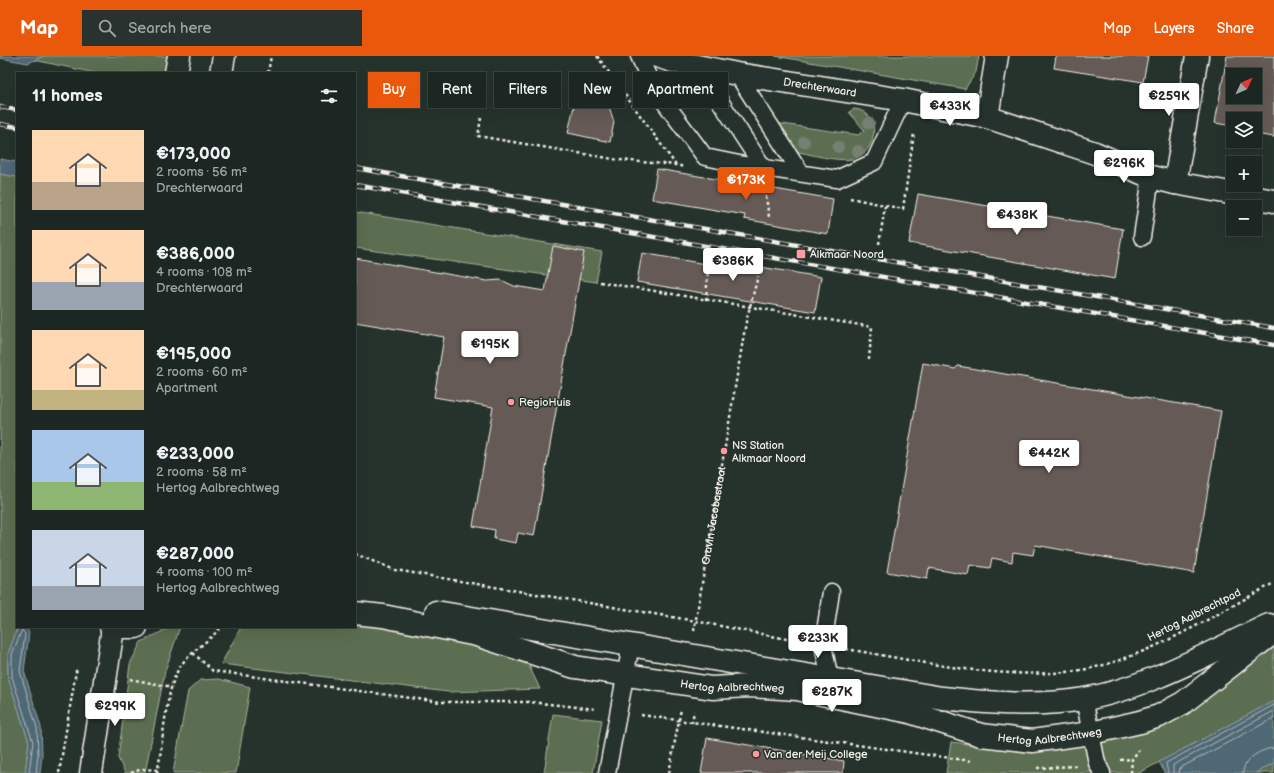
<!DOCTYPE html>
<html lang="en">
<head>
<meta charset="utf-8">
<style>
	:root { --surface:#1c2622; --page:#29322f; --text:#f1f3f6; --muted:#a0a5a5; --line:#3a4340; --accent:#ea580c }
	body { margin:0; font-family:"Balsamiq Sans",sans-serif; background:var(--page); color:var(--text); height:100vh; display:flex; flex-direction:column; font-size:15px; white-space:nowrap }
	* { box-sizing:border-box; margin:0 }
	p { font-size:13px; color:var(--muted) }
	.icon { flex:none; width:22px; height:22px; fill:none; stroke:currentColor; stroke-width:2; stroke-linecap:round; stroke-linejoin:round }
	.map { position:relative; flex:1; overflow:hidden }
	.panel { position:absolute; left:16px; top:16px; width:340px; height:556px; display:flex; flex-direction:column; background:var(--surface); border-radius:0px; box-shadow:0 4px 16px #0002,0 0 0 1px var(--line) }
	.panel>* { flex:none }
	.hud { position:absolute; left:368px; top:16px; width:380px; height:36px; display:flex; gap:8px }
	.needle { width:26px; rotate:46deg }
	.fabs { position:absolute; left:1226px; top:12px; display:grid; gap:8px }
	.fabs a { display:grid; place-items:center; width:36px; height:36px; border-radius:0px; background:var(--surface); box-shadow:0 4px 16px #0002,0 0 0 1px var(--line); font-size:20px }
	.price { position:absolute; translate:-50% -34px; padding:0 9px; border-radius:4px; background:#fff; color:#222; font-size:13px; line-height:26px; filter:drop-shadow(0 1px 2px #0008) }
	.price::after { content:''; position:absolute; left:50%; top:24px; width:12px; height:9px; margin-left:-6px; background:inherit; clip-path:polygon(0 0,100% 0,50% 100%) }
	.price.current { background:var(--accent); color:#fff }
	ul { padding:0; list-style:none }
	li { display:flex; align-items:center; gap:12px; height:100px; padding:0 16px }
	li span { display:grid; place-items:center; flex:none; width:112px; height:80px; border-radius:0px; color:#555 }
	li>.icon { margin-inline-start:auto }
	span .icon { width:48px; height:48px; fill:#fffc; stroke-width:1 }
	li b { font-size:17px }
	h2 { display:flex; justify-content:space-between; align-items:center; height:48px; padding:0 16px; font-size:17px }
	.chip { padding:0 14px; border-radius:0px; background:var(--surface); box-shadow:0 4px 16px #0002,0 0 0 1px var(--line); font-size:14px; line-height:36px }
	.chip.current { background:var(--accent); color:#fff }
	header { display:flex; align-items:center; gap:24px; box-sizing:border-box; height:56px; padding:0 20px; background:var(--accent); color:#fff }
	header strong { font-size:19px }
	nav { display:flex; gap:22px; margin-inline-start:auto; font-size:14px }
	.search { width:280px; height:36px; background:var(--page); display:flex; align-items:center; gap:10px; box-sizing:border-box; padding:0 14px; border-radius:0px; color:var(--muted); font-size:15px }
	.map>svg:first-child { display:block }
	.green { fill:#5c6e51; stroke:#a8b09c }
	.water { fill:#4f6874; stroke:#919fa2 }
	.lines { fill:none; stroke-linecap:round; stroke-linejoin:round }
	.shore { stroke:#b2baba; stroke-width:1 }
	.building { fill:#655a54; stroke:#f4f1e8; fill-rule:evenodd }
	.service-casing { stroke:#f4f1e8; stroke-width:19 }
	.minor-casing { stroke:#f4f1e8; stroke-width:25 }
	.tertiary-casing { stroke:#f4f1e8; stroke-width:25 }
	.secondary-casing { stroke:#f4f1e8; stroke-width:25 }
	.path { stroke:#f4f1e8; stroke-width:2.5; stroke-dasharray:3 3; stroke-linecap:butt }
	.service { stroke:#26332d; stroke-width:16 }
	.minor { stroke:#26332d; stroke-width:22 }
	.tertiary { stroke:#26332d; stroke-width:22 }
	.secondary { stroke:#26332d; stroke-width:22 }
	.rail-casing { stroke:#f4f1e8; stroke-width:4.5 }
	.rail { stroke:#26332d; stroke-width:3; stroke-dasharray:9; stroke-linecap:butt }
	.tree { fill:#767f73 }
	.poi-dot { fill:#ff9aa2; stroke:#26332d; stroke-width:1.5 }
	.labels { text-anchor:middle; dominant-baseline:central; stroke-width:3; stroke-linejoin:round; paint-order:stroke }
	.street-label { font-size:11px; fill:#f4f1e8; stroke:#26332d }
	.poi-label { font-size:11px; fill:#f4f1e8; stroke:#26332d; text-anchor:start }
</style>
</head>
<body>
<header>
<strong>Map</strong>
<div class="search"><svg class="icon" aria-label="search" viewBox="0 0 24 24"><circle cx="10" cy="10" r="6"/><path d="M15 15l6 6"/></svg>Search here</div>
<nav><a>Map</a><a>Layers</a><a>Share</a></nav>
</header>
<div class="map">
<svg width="1274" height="717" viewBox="0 0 1274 717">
	<rect width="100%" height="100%" fill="#26332d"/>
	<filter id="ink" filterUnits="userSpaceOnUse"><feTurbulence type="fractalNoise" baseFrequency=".025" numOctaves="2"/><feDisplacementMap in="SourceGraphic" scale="8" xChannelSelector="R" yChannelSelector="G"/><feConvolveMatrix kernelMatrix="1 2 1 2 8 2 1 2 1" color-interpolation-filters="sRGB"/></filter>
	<g filter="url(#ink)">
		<g class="green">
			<polygon points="44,0 172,0 169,17 95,17 34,4"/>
			<polygon points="775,0 979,0 976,16 965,33"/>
			<path d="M854 53C883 55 878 98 852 103 837 106 810 98 794 95L775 67 859 79 864 74 849 56Z"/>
			<polygon points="0,118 17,121 18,571 8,598 8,621 29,686 25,717 0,717"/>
			<polygon points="355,156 602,196 596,226 355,192"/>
			<polygon points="355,565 523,597 540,633 448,636 221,608 241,571 355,571"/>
			<polygon points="171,571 180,571 165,615 145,717 125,717 118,702 130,608 141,586"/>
			<polygon points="1274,587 1274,645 1139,717 946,717 951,686 1007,693 1120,681"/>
			<polygon points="219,623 250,631 236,717 173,717 188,635 200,624"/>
			<polygon points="553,658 602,664 593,717 544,717"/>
			<polygon points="1274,707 1274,717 1255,717"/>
		</g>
		<g class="water">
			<polygon points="0,0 44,0 28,7 0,2"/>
			<polygon points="0,103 17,106 17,121 0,118"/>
			<polygon points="18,571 26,571 29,577 24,615 41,671 42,698 40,717 25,717 29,686 8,621 8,598"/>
			<polygon points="1274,645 1274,707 1255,717 1165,717 1159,706"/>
		</g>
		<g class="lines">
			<g class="shore">
				<polyline points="29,717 33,686 12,621 12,598 22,574 25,578 20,615 37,672 38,698 36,717"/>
				<polyline points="1168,717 1166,707 1274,649"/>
				<polyline points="1173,717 1173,709 1274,655"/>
				<polyline points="1179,717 1180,712 1274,662"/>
				<path d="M1243 717C1243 703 1261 693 1274 692"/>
			</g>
		</g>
		<g class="building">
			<polygon points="1056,0 1148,0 1143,26 1054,12"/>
			<path d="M1227 0H1274V81L1255 78V63H1233V74V70L1215 67ZM1233 19H1255V41H1233Z"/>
			<polygon points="579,27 603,32 614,66 610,86 568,77"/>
			<polygon points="657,113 833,143 828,178 744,163 745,159 652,143"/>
			<polygon points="918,138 1123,173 1115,223 909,187"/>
			<polygon points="553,190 584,196 534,480 518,477 516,487 494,483 495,474 473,470 493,351 434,341 444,281 355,266 355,202 487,225 501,224 514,230 545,235"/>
			<polygon points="642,197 734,213 736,207 821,221 815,256 637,226"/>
			<polygon points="923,307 955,313 958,310 1221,355 1194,517 1035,489 1033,499 1013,496 1012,506 992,502 990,512 970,509 968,519 929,512 927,523 887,516"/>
			<polygon points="707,682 844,705 843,717 701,717"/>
		</g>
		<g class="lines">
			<defs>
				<g id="service">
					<polyline points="639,0 652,29 705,101 744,109 837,123 874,106 903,44"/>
					<polyline points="697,10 763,111"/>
					<polyline points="737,18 801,117"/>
					<polyline points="1142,181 1151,121"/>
					<polyline points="827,633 830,623 823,589 831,536"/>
					<polyline points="1084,643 1097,707 1102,717"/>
					<polyline points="607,717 631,589"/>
				</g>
				<g id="minor">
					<path id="s2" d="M657 0 672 5 737 18 903 44 987 61 1095 97 1151 121 1175 127 1274 145"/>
					<polyline points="987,61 997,0"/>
					<polyline points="1175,127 1197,0"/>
				</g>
				<g id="tertiary">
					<polyline points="176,17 179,0"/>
					<polyline points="221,17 224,0"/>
				</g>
				<g id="secondary">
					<path d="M436 556 942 642C989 647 1036 651 1084 643 1145 633 1212 595 1269 569"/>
					<path id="s3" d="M355 557 383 560 477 579 575 611 712 632 749 630 797 633 910 656 981 679 1032 685 1091 677 1140 666 1159 660 1183 647 1274 576"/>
					<polyline points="111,571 136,571"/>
					<polyline points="91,717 113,572"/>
				</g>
			</defs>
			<use href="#service" class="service-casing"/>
			<use href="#minor" class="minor-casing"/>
			<use href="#tertiary" class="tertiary-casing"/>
			<use href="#secondary" class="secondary-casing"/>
			<g class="path">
				<polyline points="597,0 676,109 684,111"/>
				<polyline points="268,17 271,0"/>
				<polyline points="481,62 478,80 619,104 676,109"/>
				<polyline points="765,134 769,161"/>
				<polyline points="850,142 903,153 914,77"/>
				<polyline points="879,188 885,150"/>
				<polyline points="600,226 872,271 869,303"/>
				<polyline points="706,244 709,199"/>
				<polyline points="355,498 395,514 695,565 802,586"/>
				<path id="s1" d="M694 575 746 266 758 220"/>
				<path d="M846 593C919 605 992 623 1066 616 1136 610 1212 560 1274 527"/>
				<polyline points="193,597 213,615 440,646 530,646 596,653"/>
				<polyline points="130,623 172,631"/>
				<polyline points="641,659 972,705"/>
				<polyline points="692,667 694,655"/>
				<polyline points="1120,704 1132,703"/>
				<polyline points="1037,712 1076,710"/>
				<polyline points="59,717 76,615 80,615"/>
				<polyline points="131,717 142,713 158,714"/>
				<path d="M157 717C164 687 164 634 181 609 192 595 209 585 221 571"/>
				<polyline points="669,717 681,653"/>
				<polyline points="1131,717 1132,703 1139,694"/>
			</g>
			<use href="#service" class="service"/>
			<use href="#minor" class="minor"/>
			<use href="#tertiary" class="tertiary"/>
			<use href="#secondary" class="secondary"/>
			<defs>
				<g id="rail">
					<polyline points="0,51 17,54"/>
					<polyline points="0,68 17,71"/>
					<polyline points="355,112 1274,272"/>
					<polyline points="355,129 1274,289"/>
				</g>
			</defs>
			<use href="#rail" class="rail-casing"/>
			<use href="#rail" class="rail"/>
		</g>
		<g class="tree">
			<circle cx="869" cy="67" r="6"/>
			<circle cx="804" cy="86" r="6"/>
			<circle cx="838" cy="91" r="6"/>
			<circle cx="858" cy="95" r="6"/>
		</g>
	</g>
	<g class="poi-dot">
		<rect x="796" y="193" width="10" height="10" rx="2"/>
		<circle cx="511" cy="346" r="4"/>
		<circle cx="724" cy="395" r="4"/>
		<circle cx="756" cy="698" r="4"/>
	</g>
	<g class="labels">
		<g class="street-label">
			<text stroke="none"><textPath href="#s2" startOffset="166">Drechterwaard</textPath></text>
			<text stroke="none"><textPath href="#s1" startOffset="117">Gravin Jacobastraat</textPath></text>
			<text transform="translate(1194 559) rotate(-27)">Hertog Aalbrechtpad</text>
			<text stroke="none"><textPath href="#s3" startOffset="386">Hertog Aalbrechtweg</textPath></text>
			<text stroke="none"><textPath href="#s3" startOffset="710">Hertog Aalbrechtweg</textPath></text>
		</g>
		<g class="poi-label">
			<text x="810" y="198">Alkmaar Noord</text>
			<text x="519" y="346">RegioHuis</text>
			<text x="732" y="389">NS Station<tspan x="732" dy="13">Alkmaar Noord</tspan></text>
			<text x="764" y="698">Van der Meij College</text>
		</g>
	</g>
</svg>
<div class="fabs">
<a><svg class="needle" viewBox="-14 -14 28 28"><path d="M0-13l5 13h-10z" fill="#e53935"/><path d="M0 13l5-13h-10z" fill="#a0a5a5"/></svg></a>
<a><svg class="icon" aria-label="layers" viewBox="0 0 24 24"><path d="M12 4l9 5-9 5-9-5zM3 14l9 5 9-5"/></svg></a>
<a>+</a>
<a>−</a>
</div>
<b class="price" style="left:1169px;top:61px">€259K</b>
<b class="price" style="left:950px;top:71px">€433K</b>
<b class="price" style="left:1124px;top:128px">€296K</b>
<b class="price current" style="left:746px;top:145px">€173K</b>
<b class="price" style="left:1017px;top:180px">€438K</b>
<b class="price" style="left:733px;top:226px">€386K</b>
<b class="price" style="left:490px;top:309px">€195K</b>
<b class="price" style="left:1049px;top:418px">€442K</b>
<b class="price" style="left:818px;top:603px">€233K</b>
<b class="price" style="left:832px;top:657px">€287K</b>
<b class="price" style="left:115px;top:671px">€299K</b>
<div class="hud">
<a class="chip current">Buy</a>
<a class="chip">Rent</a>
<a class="chip">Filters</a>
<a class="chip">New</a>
<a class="chip">Apartment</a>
</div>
<section class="panel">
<h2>11 homes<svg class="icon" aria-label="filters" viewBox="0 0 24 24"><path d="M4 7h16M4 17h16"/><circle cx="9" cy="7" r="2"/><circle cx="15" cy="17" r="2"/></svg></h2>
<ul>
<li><span style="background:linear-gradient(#ffd9b3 65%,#b9a48a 0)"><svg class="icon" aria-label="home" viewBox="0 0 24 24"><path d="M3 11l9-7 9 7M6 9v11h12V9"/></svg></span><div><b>€173,000</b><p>2 rooms · 56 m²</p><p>Drechterwaard</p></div></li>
<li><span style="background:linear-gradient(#ffd9b3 65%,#9aa5b1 0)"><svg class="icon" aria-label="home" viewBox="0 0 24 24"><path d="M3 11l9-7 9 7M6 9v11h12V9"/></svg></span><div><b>€386,000</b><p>4 rooms · 108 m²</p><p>Drechterwaard</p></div></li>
<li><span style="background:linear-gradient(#ffd9b3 75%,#c2b280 0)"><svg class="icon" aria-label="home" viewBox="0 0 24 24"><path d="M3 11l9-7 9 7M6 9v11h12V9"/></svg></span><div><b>€195,000</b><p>2 rooms · 60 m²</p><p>Apartment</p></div></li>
<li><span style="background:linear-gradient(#a9c7e8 65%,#8fb573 0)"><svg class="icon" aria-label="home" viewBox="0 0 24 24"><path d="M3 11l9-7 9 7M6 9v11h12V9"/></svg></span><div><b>€233,000</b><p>2 rooms · 58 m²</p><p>Hertog Aalbrechtweg</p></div></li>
<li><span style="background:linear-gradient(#c9d6e8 70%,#9aa5b1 0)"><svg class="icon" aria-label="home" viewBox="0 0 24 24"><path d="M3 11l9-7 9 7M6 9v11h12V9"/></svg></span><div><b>€287,000</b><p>4 rooms · 100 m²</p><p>Hertog Aalbrechtweg</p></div></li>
</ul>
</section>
</div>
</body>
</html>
